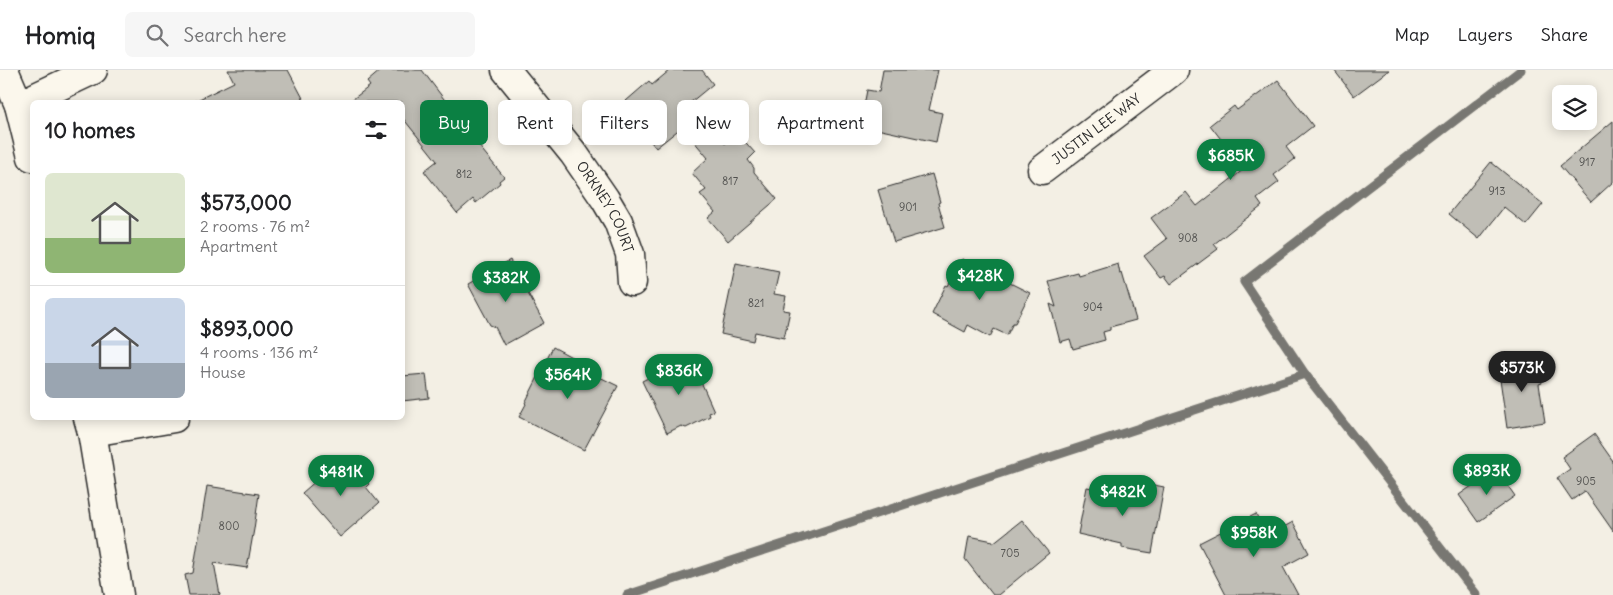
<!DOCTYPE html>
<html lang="en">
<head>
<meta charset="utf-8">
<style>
	:root { --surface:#fff; --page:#f6f6f6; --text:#202124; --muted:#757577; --line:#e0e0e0; --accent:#0b8043 }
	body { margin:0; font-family:Delius,sans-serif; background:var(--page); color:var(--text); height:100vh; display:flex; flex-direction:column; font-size:19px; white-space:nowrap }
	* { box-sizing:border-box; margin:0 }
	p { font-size:16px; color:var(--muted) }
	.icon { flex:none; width:28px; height:28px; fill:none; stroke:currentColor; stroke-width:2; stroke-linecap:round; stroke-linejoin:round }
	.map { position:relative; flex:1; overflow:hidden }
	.details { position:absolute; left:30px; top:30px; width:375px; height:320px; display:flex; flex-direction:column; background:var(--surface); border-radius:8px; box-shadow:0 2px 12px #0003 }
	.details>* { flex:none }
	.top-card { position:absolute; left:420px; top:30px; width:475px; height:45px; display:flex; gap:10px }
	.buttons { position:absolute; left:1552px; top:15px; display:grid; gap:10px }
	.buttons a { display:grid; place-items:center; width:45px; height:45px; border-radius:8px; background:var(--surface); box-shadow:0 2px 12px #0003; font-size:25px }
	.price { position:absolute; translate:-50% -42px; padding:0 11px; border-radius:18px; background:var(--accent); color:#fff; font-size:16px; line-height:32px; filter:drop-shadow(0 1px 2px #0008) }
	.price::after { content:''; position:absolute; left:50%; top:30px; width:15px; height:11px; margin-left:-8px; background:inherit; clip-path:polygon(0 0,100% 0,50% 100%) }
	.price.active { background:#222; color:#fff }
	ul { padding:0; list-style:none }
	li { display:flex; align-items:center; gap:15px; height:125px; padding:0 15px }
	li+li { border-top:1px solid var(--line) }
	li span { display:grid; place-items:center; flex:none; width:140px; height:100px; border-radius:8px; color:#555 }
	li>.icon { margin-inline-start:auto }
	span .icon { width:60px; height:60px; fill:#fffc; stroke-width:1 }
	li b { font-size:21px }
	h2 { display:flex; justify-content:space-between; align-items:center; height:60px; padding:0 15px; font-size:21px }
	.pill { padding:0 18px; border-radius:8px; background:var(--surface); box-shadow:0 2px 12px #0003; font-size:18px; line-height:45px }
	.pill.active { background:var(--accent); color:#fff }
	header { display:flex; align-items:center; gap:30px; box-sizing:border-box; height:70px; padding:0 25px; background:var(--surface); border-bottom:1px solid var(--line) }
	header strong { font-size:24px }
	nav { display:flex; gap:28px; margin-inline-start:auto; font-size:18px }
	.search { width:350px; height:45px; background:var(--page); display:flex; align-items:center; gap:12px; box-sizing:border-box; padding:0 18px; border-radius:8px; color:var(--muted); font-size:19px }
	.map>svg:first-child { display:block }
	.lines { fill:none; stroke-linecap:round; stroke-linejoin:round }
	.stream { stroke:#787772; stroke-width:9 }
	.building { fill:#c0beb6; stroke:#2b2b2b }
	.street-casing { stroke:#2b2b2b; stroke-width:31 }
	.street { stroke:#fbf7ec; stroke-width:28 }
	.labels { text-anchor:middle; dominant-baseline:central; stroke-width:5; stroke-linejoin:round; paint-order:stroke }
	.number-label { font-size:11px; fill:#50504e }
	.street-label { font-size:14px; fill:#2b2b2b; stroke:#fbf7ec }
</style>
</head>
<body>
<header>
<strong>Homiq</strong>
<div class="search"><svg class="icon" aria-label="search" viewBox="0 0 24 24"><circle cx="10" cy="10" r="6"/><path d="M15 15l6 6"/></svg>Search here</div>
<nav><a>Map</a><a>Layers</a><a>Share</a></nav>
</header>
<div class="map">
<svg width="1613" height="525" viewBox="0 0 1613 525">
	<rect width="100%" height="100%" fill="#f3efe4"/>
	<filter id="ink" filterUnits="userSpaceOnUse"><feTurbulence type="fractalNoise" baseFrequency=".02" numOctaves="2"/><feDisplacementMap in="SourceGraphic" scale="10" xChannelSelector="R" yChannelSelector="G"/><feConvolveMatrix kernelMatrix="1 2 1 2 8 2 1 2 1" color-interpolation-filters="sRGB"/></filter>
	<g filter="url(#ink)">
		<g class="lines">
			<g class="stream">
				<polyline points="627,525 1305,304"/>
				<polyline points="1477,525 1305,304 1244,212 1521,0"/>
			</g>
		</g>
		<g class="building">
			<polygon points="228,0 288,0 305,32 193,32 234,12"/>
			<polygon points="381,0 422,0 447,33 445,34 504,107 499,111 500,113 476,133 473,129 457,143 424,101 437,91 402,47 402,32 349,32 370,16 367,12"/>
			<polygon points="670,0 702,0 713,14 691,32 725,74 728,71 730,74 740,66 755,83 748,90 754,98 754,102 777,129 728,171 708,148 715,142 700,124 706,120 692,103 708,88 682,57 656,78 622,37 627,33 626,31 649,11 652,15"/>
			<polygon points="883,0 938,0 929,40 942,43 936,72 863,56 866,42 863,41 867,20 879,22"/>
			<polygon points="1334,0 1389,0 1354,26"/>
			<polygon points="1278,10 1313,56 1286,77 1295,89 1274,105 1279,112 1257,129 1262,136 1214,174 1218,179 1171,214 1165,206 1161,208 1144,186 1167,169 1151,148 1186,122 1197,136 1244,99 1210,55 1234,36 1237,40"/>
			<polygon points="1613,51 1613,112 1591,132 1560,96"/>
			<polygon points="1491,92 1543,134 1526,155 1504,137 1479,169 1449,144"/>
			<polygon points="932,104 940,132 938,133 945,157 894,172 878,120"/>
			<polygon points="962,189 1030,223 1015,253 1013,253 1007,265 994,259 990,267 968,255 965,262 932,244 946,215 948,216"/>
			<polygon points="510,190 544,253 504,275 495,257 490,255 468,214"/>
			<polygon points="736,193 779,202 774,224 786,226 783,240 790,241 784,268 755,262 753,271 721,264"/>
			<polygon points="1118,194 1120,204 1122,203 1136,250 1110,257 1110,260 1103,262 1105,270 1073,279 1070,269 1060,272 1050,234 1056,237 1048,211 1078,203 1079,206"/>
			<polygon points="553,277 579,291 577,296 618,316 584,380 519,347 526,334 525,333"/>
			<polygon points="690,287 714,341 709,343 710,346 686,358 681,356 667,363 642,311"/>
			<polygon points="1538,289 1542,313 1539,314 1545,352 1507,358 1498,295"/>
			<polygon points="426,304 429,328 402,331 402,306"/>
			<polygon points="1594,364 1613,391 1613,461 1585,421 1572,430 1557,408 1570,399 1562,387"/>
			<polygon points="342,388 347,394 350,392 369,414 366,417 379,433 340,467 302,423"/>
			<polygon points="1496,399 1515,426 1478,452 1459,425"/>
			<polygon points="1139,412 1164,417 1152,483 1122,478 1122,474 1078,464 1087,417 1136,426"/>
			<polygon points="207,416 259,424 254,459 247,498 214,493 220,525 189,525 185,505 193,503"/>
			<polygon points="1256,444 1267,466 1293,452 1309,483 1283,497 1298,525 1226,525 1199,473"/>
			<polygon points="1022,450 1049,483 998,525 993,525 965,489 969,466 993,471 993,473"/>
		</g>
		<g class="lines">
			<defs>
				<g id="street">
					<polyline points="4,0 19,35 32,87"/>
					<path id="s1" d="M506 0 574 84 605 129 618 151 630 184 632 212"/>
					<polyline points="19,35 93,0"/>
					<path id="s2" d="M1042 100 1174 0"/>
					<polyline points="88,348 92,362 119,525"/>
					<polyline points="92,362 174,348"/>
				</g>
			</defs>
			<use href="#street" class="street-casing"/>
			<use href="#street" class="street"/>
		</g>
	</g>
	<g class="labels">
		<g class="number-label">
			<text x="1587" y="92">917</text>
			<text x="464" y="104">812</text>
			<text x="730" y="111">817</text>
			<text x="1497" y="121">913</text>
			<text x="908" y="137">901</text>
			<text x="1188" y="168">908</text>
			<text x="756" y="233">821</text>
			<text x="1093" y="237">904</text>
			<text x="1586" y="411">905</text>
			<text x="229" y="456">800</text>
			<text x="1010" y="483">705</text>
		</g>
		<g class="street-label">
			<text stroke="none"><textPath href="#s2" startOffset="68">JUSTIN LEE WAY</textPath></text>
			<text stroke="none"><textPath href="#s1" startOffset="170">ORKNEY COURT</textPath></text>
		</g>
	</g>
</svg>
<div class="buttons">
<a><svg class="icon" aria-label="layers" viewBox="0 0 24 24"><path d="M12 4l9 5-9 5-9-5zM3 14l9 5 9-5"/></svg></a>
</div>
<b class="price" style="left:1231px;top:111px">$685K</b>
<b class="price" style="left:980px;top:231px">$428K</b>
<b class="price" style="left:506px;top:233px">$382K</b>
<b class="price active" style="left:1522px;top:323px">$573K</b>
<b class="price" style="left:679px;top:326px">$836K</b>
<b class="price" style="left:568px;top:330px">$564K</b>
<b class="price" style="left:1487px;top:426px">$893K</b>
<b class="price" style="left:341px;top:427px">$481K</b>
<b class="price" style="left:1123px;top:447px">$482K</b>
<b class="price" style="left:1254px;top:488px">$958K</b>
<div class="top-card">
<a class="pill active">Buy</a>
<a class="pill">Rent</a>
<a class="pill">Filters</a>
<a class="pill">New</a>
<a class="pill">Apartment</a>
</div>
<section class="details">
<h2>10 homes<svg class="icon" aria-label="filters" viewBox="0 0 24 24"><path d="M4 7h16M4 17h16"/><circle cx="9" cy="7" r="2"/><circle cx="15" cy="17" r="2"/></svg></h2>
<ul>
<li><span style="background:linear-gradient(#dfe7d0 65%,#8fb573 0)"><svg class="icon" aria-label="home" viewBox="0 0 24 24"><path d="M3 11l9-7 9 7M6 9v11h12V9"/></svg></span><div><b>$573,000</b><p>2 rooms · 76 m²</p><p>Apartment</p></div></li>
<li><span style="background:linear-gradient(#c9d6e8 65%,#9aa5b1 0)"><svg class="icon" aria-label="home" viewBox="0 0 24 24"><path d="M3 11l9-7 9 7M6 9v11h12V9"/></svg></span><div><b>$893,000</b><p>4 rooms · 136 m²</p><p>House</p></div></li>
</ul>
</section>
</div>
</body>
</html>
